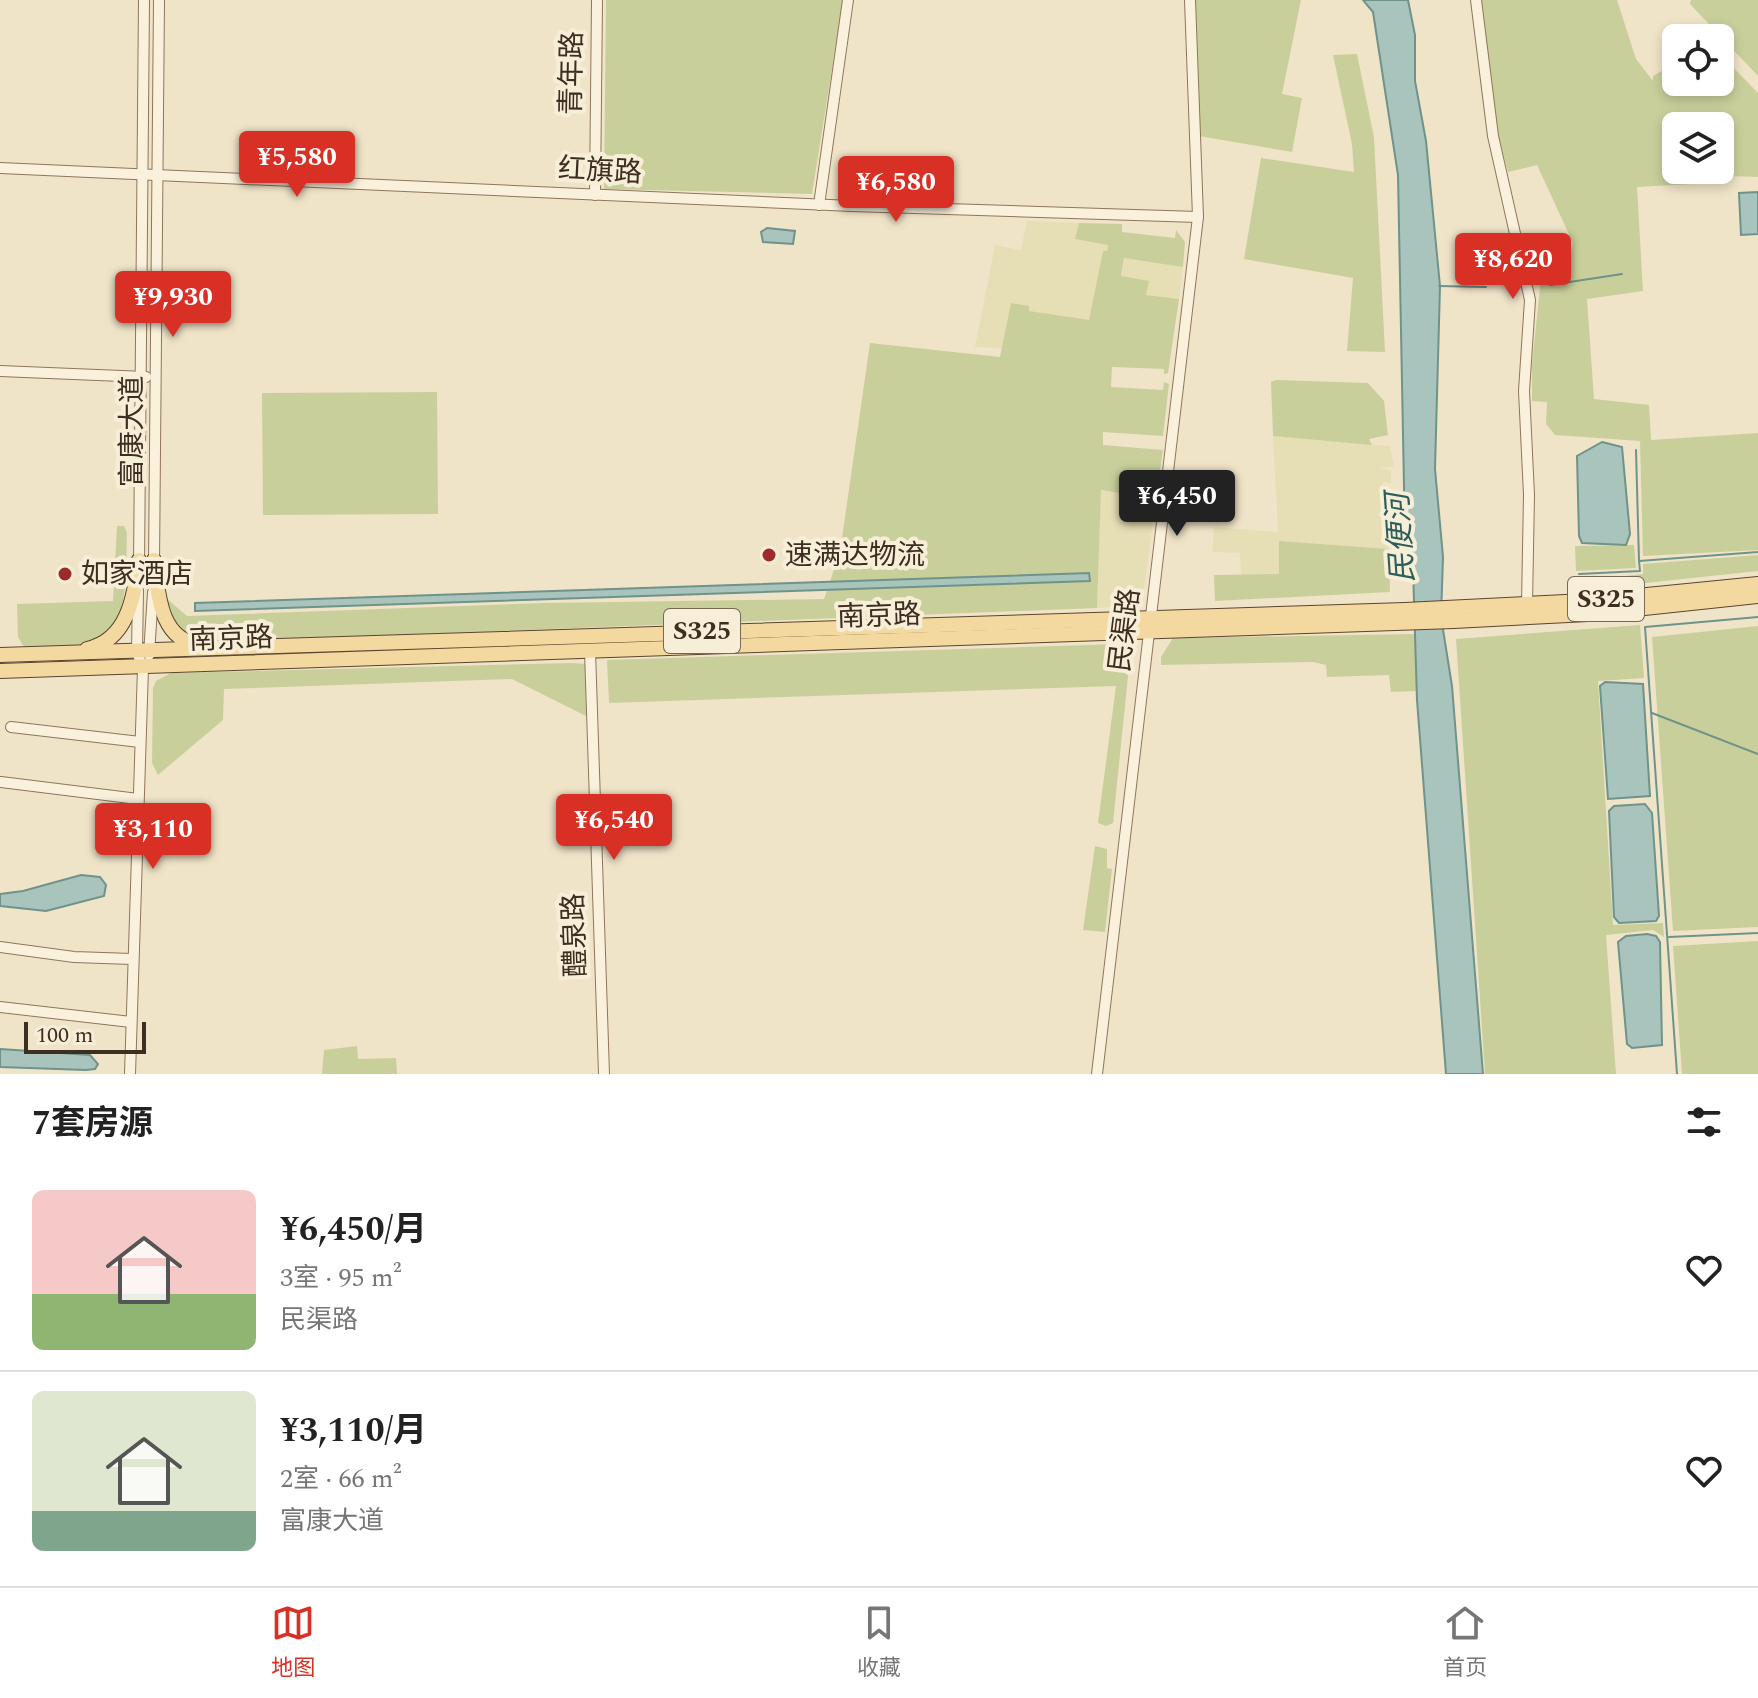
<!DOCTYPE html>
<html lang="zh">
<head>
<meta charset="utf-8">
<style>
	:root { --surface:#fff; --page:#f6f6f6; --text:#222; --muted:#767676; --line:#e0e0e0; --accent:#d93025 }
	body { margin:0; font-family:Spectral,"Noto Sans SC",serif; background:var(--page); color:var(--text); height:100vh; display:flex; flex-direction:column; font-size:30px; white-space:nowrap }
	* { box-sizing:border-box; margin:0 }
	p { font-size:26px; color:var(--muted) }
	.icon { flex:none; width:44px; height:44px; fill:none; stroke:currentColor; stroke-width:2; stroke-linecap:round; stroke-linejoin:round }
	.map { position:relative; height:1074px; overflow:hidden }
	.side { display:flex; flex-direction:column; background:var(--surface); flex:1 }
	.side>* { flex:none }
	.buttons { position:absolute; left:1662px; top:24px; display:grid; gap:16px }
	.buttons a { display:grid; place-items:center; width:72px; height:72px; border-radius:12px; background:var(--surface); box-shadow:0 4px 12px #0003; font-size:40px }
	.scale { position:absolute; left:24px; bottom:20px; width:122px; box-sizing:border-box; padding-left:8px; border:4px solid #3d2e20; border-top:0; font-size:22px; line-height:28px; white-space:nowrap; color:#3d2e20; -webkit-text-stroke:6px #f7eed8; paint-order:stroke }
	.price { position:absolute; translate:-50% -68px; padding:0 18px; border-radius:8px; background:var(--accent); color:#fff; font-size:26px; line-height:52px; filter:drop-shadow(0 2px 4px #0008) }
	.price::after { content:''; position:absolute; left:50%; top:48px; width:24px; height:18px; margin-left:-12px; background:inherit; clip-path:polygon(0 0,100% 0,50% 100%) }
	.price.current { background:#222; color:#fff }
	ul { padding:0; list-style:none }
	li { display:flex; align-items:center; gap:24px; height:200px; padding:0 32px }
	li+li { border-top:2px solid var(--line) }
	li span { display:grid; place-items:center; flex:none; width:224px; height:160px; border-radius:12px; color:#555 }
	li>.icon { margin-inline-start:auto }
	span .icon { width:96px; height:96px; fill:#fffc; stroke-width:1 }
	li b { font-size:34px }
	h2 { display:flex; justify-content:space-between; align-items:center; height:96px; padding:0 32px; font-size:34px }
	.menu { display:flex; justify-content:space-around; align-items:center; height:112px; border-top:2px solid var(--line); background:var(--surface); font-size:22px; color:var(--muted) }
	.menu a { display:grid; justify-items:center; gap:4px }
	.menu .current { color:var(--accent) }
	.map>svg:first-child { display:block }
	.farmland { fill:#e6deb5 }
	.green { fill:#c9cf9b; fill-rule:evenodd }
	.water { fill:#a9c4bc; stroke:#6f938a; stroke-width:2 }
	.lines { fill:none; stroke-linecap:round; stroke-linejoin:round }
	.stream { stroke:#6f938a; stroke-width:2 }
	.minor-casing { stroke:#8d765c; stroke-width:12 }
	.major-casing { stroke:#5b4430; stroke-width:16 }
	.minor { stroke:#faf1dc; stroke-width:10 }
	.major { stroke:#f3d9a0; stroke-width:14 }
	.poi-dot { fill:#9e2a2b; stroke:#f7eed8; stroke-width:3 }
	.labels { text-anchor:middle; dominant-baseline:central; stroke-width:8; stroke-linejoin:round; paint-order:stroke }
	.shield { fill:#f7eed8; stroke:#756857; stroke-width:2 }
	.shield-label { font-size:26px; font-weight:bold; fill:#3d2e20 }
	.street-label { font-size:28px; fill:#3d2e20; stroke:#f7eed8 }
	.poi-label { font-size:28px; fill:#3d2e20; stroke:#f7eed8; text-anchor:start }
	.water-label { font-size:30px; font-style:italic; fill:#2f5d5a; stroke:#f7eed8 }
</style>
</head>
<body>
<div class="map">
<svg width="1758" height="1074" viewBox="0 0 1758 1074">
	<rect width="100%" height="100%" fill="#f0e4c8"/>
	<g class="farmland">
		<polygon points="1027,221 1079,223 1076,239 1108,245 1107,252 1103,252 1089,321 1028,311 1029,307 1011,303 1002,348 975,347 995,245 1021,250"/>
		<polygon points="1125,257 1183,267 1179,299 1146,295 1121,276"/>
		<polygon points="1273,436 1390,446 1394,467 1380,467 1391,471 1391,483 1383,482 1384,491 1394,491 1394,526 1386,526 1389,549 1280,541 1279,574 1241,575 1240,553 1212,552 1214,527 1278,532"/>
		<polygon points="1101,490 1156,499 1144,590 1135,602 1123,606 1097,608"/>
	</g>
	<g class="green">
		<polygon points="606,0 843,0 812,194 604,189"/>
		<polygon points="1194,0 1301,0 1282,94 1302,98 1292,152 1199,136"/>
		<path d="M1481 0H1617L1636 59 1653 81V76L1676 63V82H1720V54L1758 93V177L1726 176 1729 182 1637 187 1643 291 1587 299 1594 399 1649 405 1651 440 1758 433V550L1643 556 1640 441 1555 435 1546 424 1547 402 1532 401V364L1541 278 1571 253 1573 243 1537 165 1508 172 1499 138ZM1676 126H1720V170H1676Z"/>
		<polygon points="1691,0 1758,0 1758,76 1690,4"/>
		<polygon points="1357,54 1374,137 1385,352 1347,351 1353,278 1244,259 1261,158 1354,172 1352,144 1333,55"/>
		<polygon points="1079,223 1122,224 1122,232 1175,238 1176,230 1185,242 1183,267 1124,258 1121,276 1149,281 1146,295 1179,299 1168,373 1164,374 1164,369 1112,367 1111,387 1163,390 1164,382 1169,384 1163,436 1103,432 1103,445 1163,450 1156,499 1101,490 1097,608 217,642 189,637 173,626 166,598 187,616 545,603 824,599 840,552 870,343 1000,357 1011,303 1029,306 1029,311 1089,320 1103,251 1107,251 1108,245 1075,239"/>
		<polygon points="1276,380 1368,383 1384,401 1388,435 1369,439 1372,445 1273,436 1271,382"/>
		<polygon points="437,392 438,514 263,515 262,393"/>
		<path d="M117 526H124L127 533C125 572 134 630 85 644 67 650 43 646 24 647L18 637 17 604 113 601Z"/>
		<polygon points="1279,541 1389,549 1390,592 1215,601 1214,575 1279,574"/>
		<polygon points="1634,545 1636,568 1576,571 1575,546"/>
		<polygon points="1758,555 1758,571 1580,590 1579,581 1643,574 1643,564"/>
		<polygon points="1640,625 1644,678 1598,681 1613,925 1663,923 1664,937 1653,930 1606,935 1616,1074 1485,1074 1456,639"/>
		<polygon points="1758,626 1758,927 1673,931 1652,637"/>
		<polygon points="1415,634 1417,691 1391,692 1389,675 1327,677 1326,665 1313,662 1161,665 1161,657 1173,638"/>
		<polygon points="1119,644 1131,647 1113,823 1106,826 1098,823 1116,686 609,703 607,660"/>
		<polygon points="572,663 586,664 588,717 512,679 224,689 223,720 158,775 152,763 153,688 156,681 171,673"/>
		<polygon points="1095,846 1107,849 1107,868 1112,869 1105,932 1083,930"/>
		<polygon points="1758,941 1758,1074 1682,1074 1673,946"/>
		<polygon points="357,1046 358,1059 396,1058 397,1074 322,1074 324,1050"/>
	</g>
	<g class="water">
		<polygon points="1363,0 1408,0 1415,35 1415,81 1426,141 1440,286 1435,469 1443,557 1441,617 1452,686 1483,1074 1446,1074 1417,700 1413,569 1405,538 1398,175 1373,12"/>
		<polygon points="1758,192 1758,234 1741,235 1739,193"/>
		<polygon points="767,228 795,231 793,244 763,242 761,232"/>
		<polygon points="1602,442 1622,447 1630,534 1626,545 1582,543 1579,536 1577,456"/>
		<polygon points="1089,573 1090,581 195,611 195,603"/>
		<polygon points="1605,682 1643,684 1650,796 1608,799 1600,686"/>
		<polygon points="1645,804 1652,813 1659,916 1656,921 1619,923 1614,917 1609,811 1614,806"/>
		<polygon points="81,875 100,877 106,885 104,896 46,911 0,906 0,894 23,891"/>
		<polygon points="1647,934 1656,936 1660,942 1662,1045 1632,1048 1627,1044 1618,942 1626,936"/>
		<polygon points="0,1049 90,1055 98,1064 95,1069 86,1070 0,1067"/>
	</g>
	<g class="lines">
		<g class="stream">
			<polyline points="1550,285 1622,274"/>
			<polyline points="1439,286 1486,287"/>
			<polyline points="1636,450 1639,561"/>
			<polyline points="1579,574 1640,571 1639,561 1758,552"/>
			<polyline points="1652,713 1758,754"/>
			<polyline points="1669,937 1758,933"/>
			<polyline points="1677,1074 1645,627 1758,617"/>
		</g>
		<defs>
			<g id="minor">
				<polyline points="1476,0 1493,136 1530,300 1524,391 1529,495 1527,604"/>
				<polyline points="0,168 852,206 1198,217"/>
				<polyline points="595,195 597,0"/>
				<polyline points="819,205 848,0"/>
				<polyline points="0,371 146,377"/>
				<polyline points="154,564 159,0"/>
				<polyline points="139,566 144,0"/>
				<polyline points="590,651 604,1074"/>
				<polyline points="149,655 153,592"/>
				<polyline points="11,727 140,742"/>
				<polyline points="1,782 138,799"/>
				<polyline points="0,947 74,957 132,959"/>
				<polyline points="0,1007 131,1022"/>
				<polyline points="130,1074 143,668 137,652 138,590"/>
				<polyline points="1097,1074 1198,217 1190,0"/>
			</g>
			<g id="major">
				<path d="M154 560C158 592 159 641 201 645"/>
				<path d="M87 649C129 640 134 595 139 560"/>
				<polyline points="0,655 1405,610 1586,601 1758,584"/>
				<polyline points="0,671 1454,621 1588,614 1758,596"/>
			</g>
		</defs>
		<use href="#minor" class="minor-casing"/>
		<use href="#major" class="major-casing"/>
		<use href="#minor" class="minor"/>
		<use href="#major" class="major"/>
	</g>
	<g class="poi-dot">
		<circle cx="769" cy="555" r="8"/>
		<circle cx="65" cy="574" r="8"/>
	</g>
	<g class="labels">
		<g class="shield">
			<rect x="1568" y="577" width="76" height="44" rx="6"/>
			<rect x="664" y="609" width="76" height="44" rx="6"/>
		</g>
		<g class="shield-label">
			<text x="1606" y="599">S325</text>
			<text x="702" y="631">S325</text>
		</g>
		<g class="street-label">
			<text transform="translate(572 73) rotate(-89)">青年路</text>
			<text transform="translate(600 171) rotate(3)">红旗路</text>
			<text transform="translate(132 431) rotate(-90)">富康大道</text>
			<text transform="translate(879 616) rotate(-2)">南京路</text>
			<text transform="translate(1125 630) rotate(-83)">民渠路</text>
			<text transform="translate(231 639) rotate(-2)">南京路</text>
			<text transform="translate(575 935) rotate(-92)">醴泉路</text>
		</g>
		<g class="poi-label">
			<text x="785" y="555">速满达物流</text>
			<text x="81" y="574">如家酒店</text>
		</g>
		<g class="water-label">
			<text transform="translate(1401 538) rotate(-94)">民便河</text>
		</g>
	</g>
</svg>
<div class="buttons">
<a><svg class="icon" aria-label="locate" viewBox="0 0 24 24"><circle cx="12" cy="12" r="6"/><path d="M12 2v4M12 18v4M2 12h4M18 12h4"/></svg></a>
<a><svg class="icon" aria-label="layers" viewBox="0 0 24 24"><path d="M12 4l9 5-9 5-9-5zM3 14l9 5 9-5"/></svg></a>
</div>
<div class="scale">100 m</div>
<b class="price" style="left:297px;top:199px">¥5,580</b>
<b class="price" style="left:896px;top:224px">¥6,580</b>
<b class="price" style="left:1513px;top:301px">¥8,620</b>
<b class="price" style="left:173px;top:339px">¥9,930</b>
<b class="price current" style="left:1177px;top:538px">¥6,450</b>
<b class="price" style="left:614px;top:862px">¥6,540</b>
<b class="price" style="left:153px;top:871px">¥3,110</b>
</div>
<section class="side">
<h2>7套房源<svg class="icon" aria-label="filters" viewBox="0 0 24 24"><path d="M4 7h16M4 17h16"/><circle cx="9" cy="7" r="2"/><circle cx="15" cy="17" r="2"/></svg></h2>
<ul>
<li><span style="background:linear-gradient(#f6c9c9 65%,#8fb573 0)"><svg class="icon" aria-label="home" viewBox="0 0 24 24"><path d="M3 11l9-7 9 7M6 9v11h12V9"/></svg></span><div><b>¥6,450/月</b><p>3室 · 95 m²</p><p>民渠路</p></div><svg class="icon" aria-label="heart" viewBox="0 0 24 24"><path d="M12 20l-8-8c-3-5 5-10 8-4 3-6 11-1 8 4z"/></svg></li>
<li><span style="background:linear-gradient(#dfe7d0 75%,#7fa58c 0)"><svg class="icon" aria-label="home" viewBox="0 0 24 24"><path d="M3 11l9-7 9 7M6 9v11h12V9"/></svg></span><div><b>¥3,110/月</b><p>2室 · 66 m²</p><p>富康大道</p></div><svg class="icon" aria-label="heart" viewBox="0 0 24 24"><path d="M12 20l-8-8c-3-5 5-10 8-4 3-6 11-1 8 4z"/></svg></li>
</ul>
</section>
<nav class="menu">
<a class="current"><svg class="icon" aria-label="map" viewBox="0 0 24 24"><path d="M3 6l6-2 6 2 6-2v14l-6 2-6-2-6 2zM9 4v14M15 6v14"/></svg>地图</a>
<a><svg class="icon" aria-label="saved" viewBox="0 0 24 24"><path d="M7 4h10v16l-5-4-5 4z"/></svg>收藏</a>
<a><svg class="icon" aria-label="home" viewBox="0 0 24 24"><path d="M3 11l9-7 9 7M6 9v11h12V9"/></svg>首页</a>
</nav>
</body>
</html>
